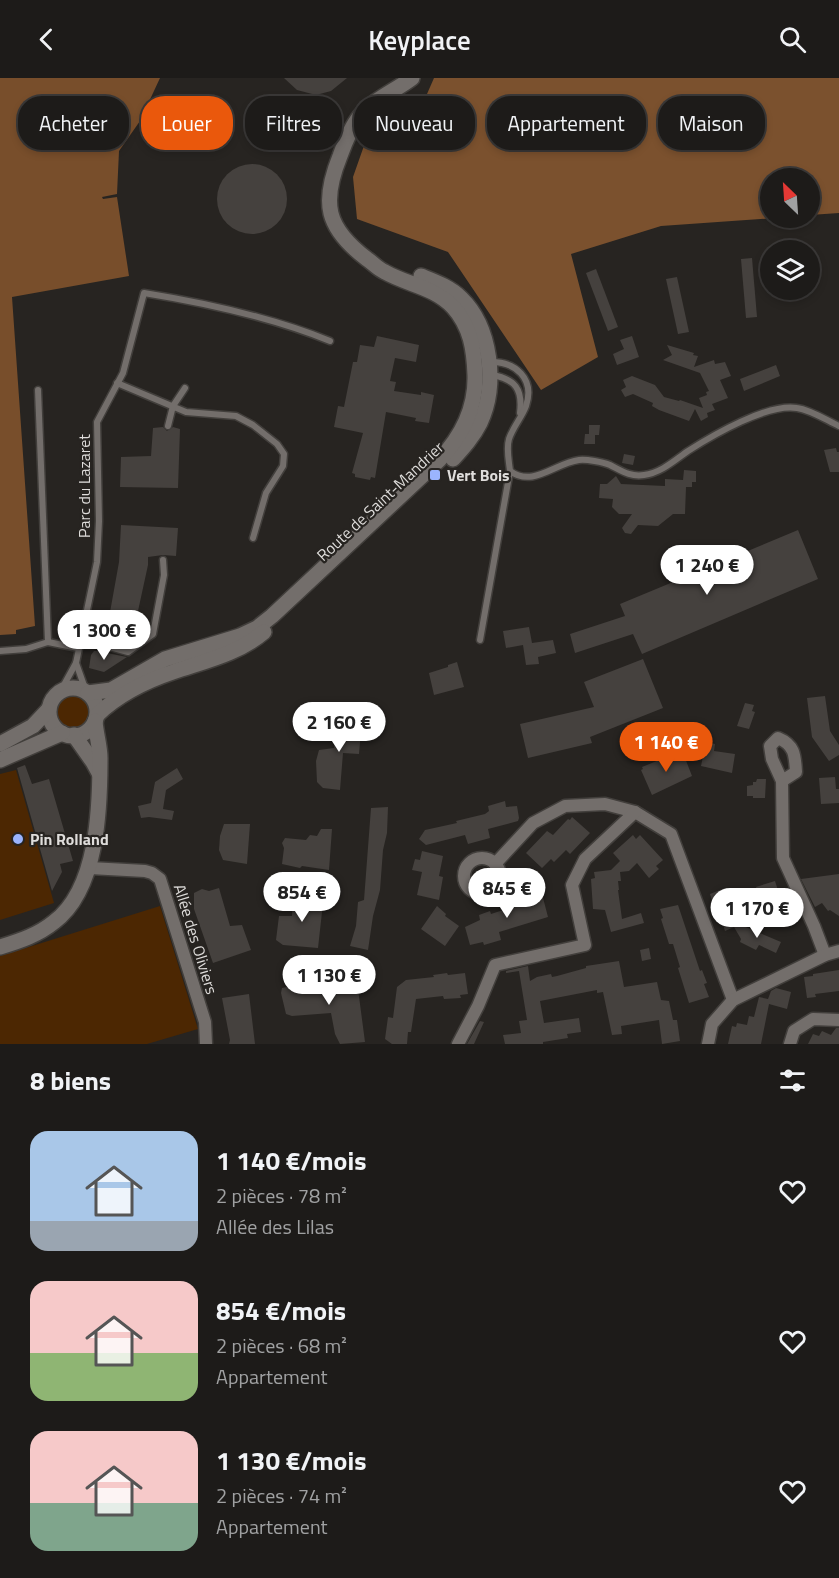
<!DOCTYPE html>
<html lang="fr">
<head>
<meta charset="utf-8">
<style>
	:root { --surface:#1d1b19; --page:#252422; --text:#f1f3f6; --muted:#a0a1a2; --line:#3b3938; --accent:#ea580c }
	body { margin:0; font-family:"Titillium Web",sans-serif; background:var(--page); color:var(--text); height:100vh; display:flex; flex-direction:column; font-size:22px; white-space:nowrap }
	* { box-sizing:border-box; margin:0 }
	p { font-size:20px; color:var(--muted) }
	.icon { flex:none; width:33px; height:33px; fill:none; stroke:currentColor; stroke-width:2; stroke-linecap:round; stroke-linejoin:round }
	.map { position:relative; height:966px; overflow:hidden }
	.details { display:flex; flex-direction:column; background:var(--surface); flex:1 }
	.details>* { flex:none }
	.hud { position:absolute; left:18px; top:18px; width:804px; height:54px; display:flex; gap:12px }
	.needle { width:39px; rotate:335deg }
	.tools { position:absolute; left:760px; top:90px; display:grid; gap:12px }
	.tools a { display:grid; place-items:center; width:60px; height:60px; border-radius:50%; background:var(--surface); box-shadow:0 3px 9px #0003,0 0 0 2px var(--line); font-size:30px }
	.price { position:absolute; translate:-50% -51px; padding:0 14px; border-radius:21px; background:#fff; color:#222; font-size:20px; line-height:39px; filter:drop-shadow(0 2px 3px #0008) }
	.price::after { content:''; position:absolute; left:50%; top:36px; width:18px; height:14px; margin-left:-9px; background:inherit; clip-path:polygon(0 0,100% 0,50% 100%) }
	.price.on { background:var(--accent); color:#fff }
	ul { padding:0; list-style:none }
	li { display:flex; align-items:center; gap:18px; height:150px; padding:0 30px }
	li span { display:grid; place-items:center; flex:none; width:168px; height:120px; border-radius:18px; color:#555 }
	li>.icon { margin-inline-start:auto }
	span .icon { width:72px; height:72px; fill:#fffc; stroke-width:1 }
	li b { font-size:26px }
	h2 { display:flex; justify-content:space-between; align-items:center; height:72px; padding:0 30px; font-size:26px }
	.pill { padding:0 21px; border-radius:24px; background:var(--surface); box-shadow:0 3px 9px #0003,0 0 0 2px var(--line); font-size:21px; line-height:54px }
	.pill.on { background:var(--accent); color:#fff }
	header { display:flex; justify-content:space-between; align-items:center; height:78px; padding:0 30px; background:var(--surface); font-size:27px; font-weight:600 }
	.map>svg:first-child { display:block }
	.green { fill:#4c2702 }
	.forest { fill:#7b512e }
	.water { fill:#784e2b }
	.building { fill:#45413e }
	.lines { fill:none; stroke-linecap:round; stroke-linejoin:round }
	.lane-casing { stroke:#423f3c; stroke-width:9 }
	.street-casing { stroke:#423f3c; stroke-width:15 }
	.secondary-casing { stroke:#423f3c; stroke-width:18 }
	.lane { stroke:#736e6b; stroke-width:6 }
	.street { stroke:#736e6b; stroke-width:12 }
	.secondary { stroke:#736e6b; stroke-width:15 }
	.poi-dot { fill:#9bb4fd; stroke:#272421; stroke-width:2 }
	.labels { text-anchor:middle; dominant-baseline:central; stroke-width:4.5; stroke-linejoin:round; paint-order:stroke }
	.poi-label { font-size:16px; font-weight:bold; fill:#dfdddb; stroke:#272421; text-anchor:start }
	.street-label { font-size:16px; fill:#dfdddb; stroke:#272421 }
</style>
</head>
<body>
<header><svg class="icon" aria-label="back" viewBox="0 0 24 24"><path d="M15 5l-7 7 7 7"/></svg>Keyplace<svg class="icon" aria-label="search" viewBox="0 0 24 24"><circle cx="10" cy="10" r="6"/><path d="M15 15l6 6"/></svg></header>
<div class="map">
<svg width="839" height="966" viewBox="0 0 839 966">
	<rect width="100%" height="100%" fill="#272421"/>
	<g class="green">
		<path d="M73 610C101 613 104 644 80 656L56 650C44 633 51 613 73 610Z"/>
		<polygon points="16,692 54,825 0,842 0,696"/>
		<polygon points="160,828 198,951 147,966 0,966 0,878"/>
	</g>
	<polygon class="forest" points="434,0 839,0 839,135 810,137 810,100 771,100 771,140 776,140 661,148 571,176 598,279 541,312 448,174 357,141 353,99 366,62 427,16"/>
	<polygon class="water" points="0,0 160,0 140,43 119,73 117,116 102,119 103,121 117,119 129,198 12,219 35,548 16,552 16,556 0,557"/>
	<g class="building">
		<polygon points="284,0 347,0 331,13 316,17 297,12"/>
		<circle cx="252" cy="121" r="35"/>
		<polygon points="752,180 757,239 746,240 741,181"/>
		<polygon points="596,191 618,249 608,253 586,195"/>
		<polygon points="677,199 689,254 678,256 666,201"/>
		<polygon points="377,258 419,267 416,284 395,280 390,303 396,304 394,313 421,317 421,314 434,317 429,345 415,343 416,340 386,334 375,400 371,399 370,402 355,399 355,396 352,395 363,355 334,349 338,328 344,329 353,284 357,284 360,267 374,269"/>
		<polygon points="632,258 639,279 617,287 613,276 624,271 620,262"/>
		<polygon points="667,267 694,275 693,277 698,278 694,289 714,282 715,286 725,284 731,298 720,302 728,320 712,326 715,332 707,335 708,339 701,343 695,331 689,343 659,332 652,328 653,325 633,316 625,319 621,312 626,309 623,302 632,298 655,307 664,319 679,323 680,322 703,330 699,320 707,317 706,314 709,313 700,295 663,282 672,277"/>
		<polygon points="776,287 780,298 744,313 740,301"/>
		<polygon points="589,347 600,347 599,357 595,357 595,366 584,366 585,356 589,356"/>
		<polygon points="163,349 167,353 173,349 180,351 178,410 120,409 121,379 151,378 153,350"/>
		<polygon points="836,370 837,374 839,374 839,394 830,394 824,372"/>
		<polygon points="624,376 635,378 633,387 622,385"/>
		<polygon points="684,392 696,393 696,404 692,404 692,409 686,409 685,436 673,436 658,448 638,447 631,456 625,455 622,450 632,436 619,436 612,429 613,421 599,420 600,406 607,406 616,398 621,406 665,408 665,401 683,402"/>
		<polygon points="121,447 178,450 176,478 163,477 148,479 148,487 133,556 107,551 119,484"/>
		<polygon points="798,452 818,501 642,576 633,556 575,575 570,556 625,538 620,526"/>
		<polygon points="529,549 532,565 553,562 556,575 538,579 539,586 526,587 523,567 506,570 503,553"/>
		<polygon points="94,573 97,573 127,579 104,594 89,590 91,577"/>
		<polygon points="643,581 663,630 590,659 592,665 528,680 520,646 594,629 584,604"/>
		<polygon points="457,584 464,609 434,617 429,595 448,589 448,587"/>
		<polygon points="825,618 830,653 839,667 839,677 829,683 812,659 807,620"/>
		<polygon points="745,625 754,627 752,633 755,634 749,651 737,648"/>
		<polygon points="339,637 362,641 359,676 343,675 340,712 323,710 317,704 316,683 319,672 334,670"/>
		<polygon points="706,664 715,666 714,673 735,676 732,695 701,688"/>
		<polygon points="679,674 681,682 685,680 692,698 652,717 641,692 643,691 642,689"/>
		<polygon points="25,687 32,706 49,701 73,783 60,786 62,794 52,813 17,690"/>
		<polygon points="177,690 183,701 166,712 163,731 174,733 172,742 149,739 141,740 138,728 151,725 155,704"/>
		<polygon points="835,699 836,711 839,711 839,725 821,726 819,700"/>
		<polygon points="757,701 766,701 765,720 753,720 753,718 747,718 747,708 753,707 753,704 756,704"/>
		<polygon points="505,723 506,729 517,728 519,740 518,743 488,751 490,760 468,766 465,757 426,767 419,761 425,752 457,745 456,743 485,736 489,733 488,728"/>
		<polygon points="388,729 387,755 383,772 380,812 373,838 368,872 350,868 356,848 358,824 364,822 371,730"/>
		<polygon points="572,739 590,755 570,776 566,772 554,784 551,781 542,790 526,775 547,753 553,757 568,741 570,742"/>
		<polygon points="224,746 250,746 247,786 223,782 219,772 220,758"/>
		<polygon points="321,751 332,751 329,792 302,788 300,790 282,786 284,770 282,765 285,760 306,762 310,757 317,758"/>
		<polygon points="633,757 636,761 640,757 663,782 656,788 659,791 649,800 637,785 629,793 620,794 621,803 618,803 619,812 618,812 622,841 641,835 644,845 611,854 605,832 593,831 591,801 595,800 594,794 611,792 620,783 613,775"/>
		<polygon points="422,773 443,778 439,798 443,799 439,822 417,817 422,794 412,792 415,781 420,782"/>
		<polygon points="839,796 839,838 830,832 828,833 822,825 815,829 801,801"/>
		<polygon points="775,803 783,828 765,834 756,809"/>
		<polygon points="219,810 230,848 242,847 251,872 213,885 194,831 194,815 202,811 209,813"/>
		<polygon points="725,810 741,846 725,853 719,834 716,835 710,816"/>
		<polygon points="526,814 528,819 542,816 548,839 499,854 501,862 484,867 483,864 470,867 465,849 480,842 479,837 490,833 491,836 515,828 517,825 515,818"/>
		<polygon points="293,817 319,820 323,825 318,870 283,867 276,862 279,838 292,838"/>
		<polygon points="678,827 700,893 702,892 707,905 704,906 709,919 689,925 678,890 680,889 673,866 669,866 661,841 663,840 660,831"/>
		<polygon points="437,828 446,836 445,838 459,848 445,868 421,851"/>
		<polygon points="741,847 781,864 776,875 759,867 756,872 740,864 741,861 734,849"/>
		<polygon points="649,870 651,881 642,883 640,872"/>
		<polygon points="619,883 624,909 657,904 661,922 669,923 673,942 677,942 680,963 662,966 659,942 621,948 622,956 612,957 603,914 597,915 597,912 540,923 544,945 579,940 581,954 567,956 568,960 543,964 543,966 505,966 503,957 521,955 519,943 527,942 519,893 506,895 506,893 528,888 530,903 537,899 551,896 552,899 557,898 586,890 586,888"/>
		<polygon points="839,892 839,913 815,916 816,919 807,920 804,899 813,898 813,896"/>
		<polygon points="447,895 448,897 465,895 468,916 460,917 461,920 444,921 443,918 416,921 411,954 408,954 407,966 392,966 385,961 388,939 393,940 397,909 406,902 434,899 433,897"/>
		<polygon points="354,901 354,909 358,911 365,964 340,966 335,956 331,935 292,938 286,936 281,915 282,910 314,903"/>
		<polygon points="776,910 791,914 787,931 769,926 761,966 728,966 732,948 736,949 737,945 747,947 749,938 754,939 759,919 768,921 771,913"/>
		<polygon points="249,916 255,966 229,966 230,962 222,920"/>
		<polygon points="480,943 484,944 474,966 467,966"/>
		<polygon points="836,950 839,950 839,966 808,966 813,956 819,958 822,953 831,957"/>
	</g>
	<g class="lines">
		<defs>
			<g id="lane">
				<path d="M492 297C515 301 523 311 520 335"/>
				<polyline points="117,305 186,334 236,338 253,347 277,366 284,376 283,388 266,415 253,460"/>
				<polyline points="38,312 48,564"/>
				<polyline points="168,348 173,328 185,310"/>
				<path d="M510 393C533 410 555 385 579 382 586 381 603 384 610 387 622 393 630 399 644 397 661 395 675 382 688 373 713 357 768 325 797 330 811 332 826 342 839 348"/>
				<polyline points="80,561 128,574 153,556 164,497 163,482"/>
				<path d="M480 562 510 393C509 383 506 371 509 361 513 349 522 339 526 328 535 301 516 283 489 284"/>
				<polyline points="0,573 26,571 48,564 78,570"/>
				<polyline points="76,585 86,613"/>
				<path d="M60 614 76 585 97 484 99 443 97 344 123 295 144 215C206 225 271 239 330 263"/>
			</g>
			<g id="street">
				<path d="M782 703 796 694C795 678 795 667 778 660L770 668 772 681 782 703 783 780 814 848 825 877"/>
				<circle cx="482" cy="798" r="18"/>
				<polyline points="495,786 533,745 565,728 605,726 635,734 671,756 733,922"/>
				<polyline points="90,790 145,793 152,795 160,801 205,944 206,966"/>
				<polyline points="458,966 478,928 495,887 585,867 572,807 585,781 635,734"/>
				<polyline points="708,966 712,946 733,922 825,877 839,873"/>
				<polyline points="790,966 794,953 813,941 839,942"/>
			</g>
			<g id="secondary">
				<path d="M421 198C436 204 450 209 461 220 491 249 498 307 480 345 473 359 463 370 453 381"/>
				<circle cx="73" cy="634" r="24"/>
				<path d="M88 615 111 612 165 581 240 558 257 550 272 538 439 382C462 358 476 331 475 297 474 272 471 249 453 229 434 209 408 207 385 194 378 191 373 185 367 181 326 150 321 125 340 78 345 64 351 49 360 38 374 21 395 13 412 0"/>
				<path d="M97 637C117 618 146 603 173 594 205 583 238 576 264 554"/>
				<polyline points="74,657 93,684 99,695"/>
				<polyline points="0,666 33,648 49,631"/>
				<polyline points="0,682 62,655"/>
				<path d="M0 869C20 863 38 857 54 844 98 811 100 730 100 680 100 668 96 656 95 643"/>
			</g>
		</defs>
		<use href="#lane" class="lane-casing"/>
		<use href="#street" class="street-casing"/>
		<use href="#secondary" class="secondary-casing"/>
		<use href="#lane" class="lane"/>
		<use href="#street" class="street"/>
		<use href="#secondary" class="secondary"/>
	</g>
	<g class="poi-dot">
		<rect x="429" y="391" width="12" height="12" rx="3"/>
		<circle cx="18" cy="761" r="6"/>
	</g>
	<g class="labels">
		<g class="poi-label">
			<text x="447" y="397">Vert Bois</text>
			<text x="30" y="761">Pin Rolland</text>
		</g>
		<g class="street-label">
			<text transform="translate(84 408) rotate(-90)">Parc du Lazaret</text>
			<text transform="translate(380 423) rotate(-43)">Route de Saint-Mandrier</text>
			<text transform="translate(196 861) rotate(73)">Allée des Oliviers</text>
		</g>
	</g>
</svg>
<div class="tools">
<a><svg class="needle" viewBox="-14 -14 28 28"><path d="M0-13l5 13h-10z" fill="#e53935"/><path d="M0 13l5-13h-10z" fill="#a0a1a2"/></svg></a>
<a><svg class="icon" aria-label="layers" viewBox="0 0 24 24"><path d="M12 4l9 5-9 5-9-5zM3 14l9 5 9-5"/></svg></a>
</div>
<b class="price" style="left:707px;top:518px">1 240 €</b>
<b class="price" style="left:104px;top:583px">1 300 €</b>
<b class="price" style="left:339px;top:675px">2 160 €</b>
<b class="price on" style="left:666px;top:695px">1 140 €</b>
<b class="price" style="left:507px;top:841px">845 €</b>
<b class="price" style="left:302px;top:845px">854 €</b>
<b class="price" style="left:757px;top:861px">1 170 €</b>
<b class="price" style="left:329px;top:928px">1 130 €</b>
<div class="hud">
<a class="pill">Acheter</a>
<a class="pill on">Louer</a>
<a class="pill">Filtres</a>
<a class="pill">Nouveau</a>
<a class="pill">Appartement</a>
<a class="pill">Maison</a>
</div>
</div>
<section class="details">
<h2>8 biens<svg class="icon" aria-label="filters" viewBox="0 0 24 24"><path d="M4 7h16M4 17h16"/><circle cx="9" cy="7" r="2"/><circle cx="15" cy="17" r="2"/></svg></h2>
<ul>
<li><span style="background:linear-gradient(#a9c7e8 75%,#9aa5b1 0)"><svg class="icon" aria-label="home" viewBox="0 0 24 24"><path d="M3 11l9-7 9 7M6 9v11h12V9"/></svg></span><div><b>1 140 €/mois</b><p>2 pièces · 78 m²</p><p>Allée des Lilas</p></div><svg class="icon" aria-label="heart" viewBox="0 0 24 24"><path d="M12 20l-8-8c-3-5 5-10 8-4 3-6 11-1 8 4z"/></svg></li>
<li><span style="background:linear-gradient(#f6c9c9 60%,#8fb573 0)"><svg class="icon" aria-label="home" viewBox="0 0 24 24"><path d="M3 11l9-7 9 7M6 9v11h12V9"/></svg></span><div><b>854 €/mois</b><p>2 pièces · 68 m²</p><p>Appartement</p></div><svg class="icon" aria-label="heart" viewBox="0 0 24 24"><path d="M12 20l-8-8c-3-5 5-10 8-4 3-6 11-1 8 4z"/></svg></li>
<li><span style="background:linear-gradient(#f6c9c9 60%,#7fa58c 0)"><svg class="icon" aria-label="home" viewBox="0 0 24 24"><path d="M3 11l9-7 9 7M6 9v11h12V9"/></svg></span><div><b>1 130 €/mois</b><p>2 pièces · 74 m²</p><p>Appartement</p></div><svg class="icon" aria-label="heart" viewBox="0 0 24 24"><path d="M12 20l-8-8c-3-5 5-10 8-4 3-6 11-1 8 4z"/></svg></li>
</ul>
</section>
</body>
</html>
